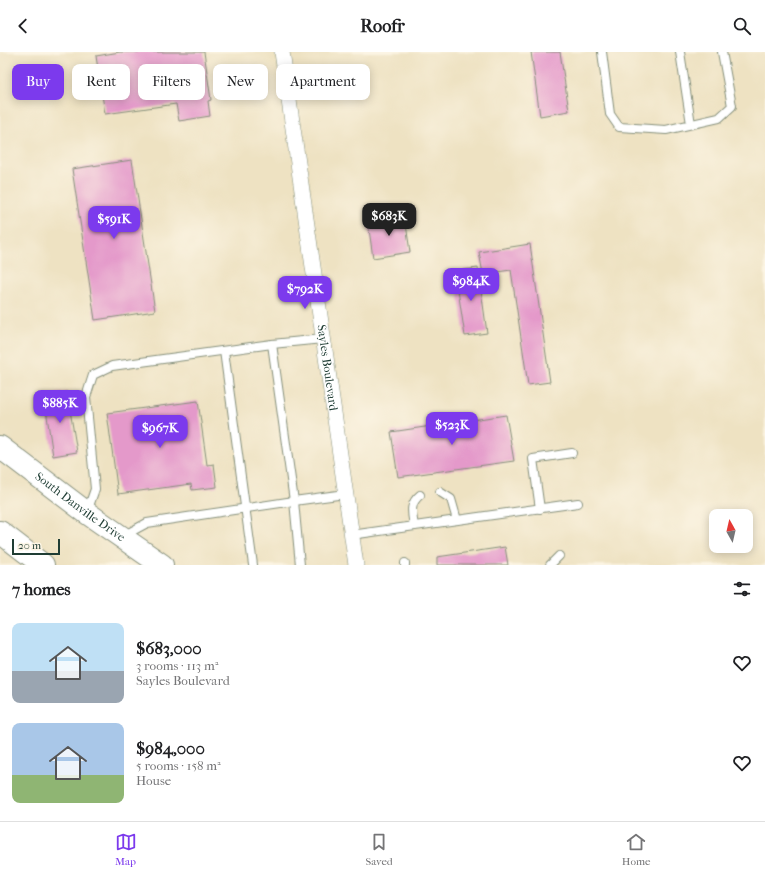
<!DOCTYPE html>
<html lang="en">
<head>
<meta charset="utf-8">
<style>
	:root { --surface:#fff; --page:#f6f6f6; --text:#202124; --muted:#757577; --line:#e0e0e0; --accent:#7c3aed }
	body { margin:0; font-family:"IM FELL French Canon",serif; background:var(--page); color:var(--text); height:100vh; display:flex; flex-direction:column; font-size:15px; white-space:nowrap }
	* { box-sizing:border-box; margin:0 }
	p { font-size:13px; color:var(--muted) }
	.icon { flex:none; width:22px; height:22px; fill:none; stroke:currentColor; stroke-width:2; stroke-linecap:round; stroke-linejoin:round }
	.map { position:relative; height:513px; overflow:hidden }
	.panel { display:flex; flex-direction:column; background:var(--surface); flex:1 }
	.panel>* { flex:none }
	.top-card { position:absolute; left:12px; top:12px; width:400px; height:36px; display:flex; gap:8px }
	.needle { width:26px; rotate:352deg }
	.fabs { position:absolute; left:709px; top:457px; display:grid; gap:8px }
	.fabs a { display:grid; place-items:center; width:44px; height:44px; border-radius:8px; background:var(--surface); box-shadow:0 2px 10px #0003; font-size:20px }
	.scale { position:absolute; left:12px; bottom:10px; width:48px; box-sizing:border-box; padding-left:4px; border:2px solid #1f3d34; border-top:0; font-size:11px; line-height:14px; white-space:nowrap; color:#1f3d34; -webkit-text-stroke:3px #fcf5e5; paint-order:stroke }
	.price { position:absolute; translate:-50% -34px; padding:0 9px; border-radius:8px; background:var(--accent); color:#fff; font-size:13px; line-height:26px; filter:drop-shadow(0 1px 2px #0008) }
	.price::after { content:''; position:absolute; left:50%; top:24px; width:12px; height:9px; margin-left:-6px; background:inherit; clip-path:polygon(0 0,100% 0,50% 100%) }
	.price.active { background:#222; color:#fff }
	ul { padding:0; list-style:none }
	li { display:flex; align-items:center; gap:12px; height:100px; padding:0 12px }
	li span { display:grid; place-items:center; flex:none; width:112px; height:80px; border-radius:8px; color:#555 }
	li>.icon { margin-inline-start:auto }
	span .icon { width:48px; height:48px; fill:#fffc; stroke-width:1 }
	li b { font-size:17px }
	h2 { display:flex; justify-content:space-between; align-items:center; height:48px; padding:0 12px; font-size:17px }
	.tag { padding:0 14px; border-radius:8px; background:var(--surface); box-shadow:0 2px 10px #0003; font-size:14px; line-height:36px }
	.tag.active { background:var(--accent); color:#fff }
	header { display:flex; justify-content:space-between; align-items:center; height:52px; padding:0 12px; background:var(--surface); font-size:18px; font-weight:700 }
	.tab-bar { display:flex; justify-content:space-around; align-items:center; height:56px; border-top:1px solid var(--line); background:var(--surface); font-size:11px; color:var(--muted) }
	.tab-bar a { display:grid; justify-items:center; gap:2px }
	.tab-bar .active { color:var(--accent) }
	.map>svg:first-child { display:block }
	.building { fill:#e499ca }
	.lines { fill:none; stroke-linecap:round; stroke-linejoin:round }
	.lane-casing { stroke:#86907b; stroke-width:10 }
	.street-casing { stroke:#86907b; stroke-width:16 }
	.secondary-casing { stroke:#86907b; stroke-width:24 }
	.highway-casing { stroke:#86907b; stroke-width:24 }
	.lane { stroke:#fff; stroke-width:8 }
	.street { stroke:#fff; stroke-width:15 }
	.secondary { stroke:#fff; stroke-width:22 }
	.highway { stroke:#fff; stroke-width:22 }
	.labels { text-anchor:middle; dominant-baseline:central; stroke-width:3; stroke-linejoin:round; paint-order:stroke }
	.street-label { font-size:12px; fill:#1f3d34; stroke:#fcf5e5 }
</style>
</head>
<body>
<header><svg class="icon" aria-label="back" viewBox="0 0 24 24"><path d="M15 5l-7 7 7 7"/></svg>Roofr<svg class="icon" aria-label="search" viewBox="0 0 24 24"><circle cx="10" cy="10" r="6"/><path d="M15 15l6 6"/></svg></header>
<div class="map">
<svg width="765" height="513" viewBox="0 0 765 513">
	<rect width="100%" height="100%" fill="#fcf5e5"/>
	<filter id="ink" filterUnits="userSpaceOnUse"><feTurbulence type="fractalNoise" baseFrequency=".025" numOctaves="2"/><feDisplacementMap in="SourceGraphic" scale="8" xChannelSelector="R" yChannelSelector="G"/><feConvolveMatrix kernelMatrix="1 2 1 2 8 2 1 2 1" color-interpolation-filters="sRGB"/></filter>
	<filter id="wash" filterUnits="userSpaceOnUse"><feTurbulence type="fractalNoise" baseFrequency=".012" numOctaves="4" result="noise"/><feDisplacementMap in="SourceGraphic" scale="16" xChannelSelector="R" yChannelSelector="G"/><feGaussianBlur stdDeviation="0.9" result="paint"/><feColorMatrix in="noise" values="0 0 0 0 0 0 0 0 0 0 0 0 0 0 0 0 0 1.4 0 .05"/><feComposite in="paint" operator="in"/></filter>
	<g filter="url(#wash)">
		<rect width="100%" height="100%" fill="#eee2c2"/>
		<g id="blocks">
			<g class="building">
				<polygon points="120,0 204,0 211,48 208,49 210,64 179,69 176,52 105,62 96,4"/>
				<polygon points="531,0 560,0 569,59 540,64"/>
				<polygon points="132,108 155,259 95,268 72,117"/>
				<polygon points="405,165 410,200 373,206 368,170"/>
				<polygon points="530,192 550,330 528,333 511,218 483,222 479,200"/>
				<polygon points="478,216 487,281 465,284 455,219"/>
				<polygon points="67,340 77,400 53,404 44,344"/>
				<polygon points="198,349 207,413 214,412 217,435 192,438 191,432 118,442 107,361"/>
				<polygon points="506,363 514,409 398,425 391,380"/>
				<polygon points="505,495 508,513 437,513 437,505"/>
			</g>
		</g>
	</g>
	<g filter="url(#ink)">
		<use href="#blocks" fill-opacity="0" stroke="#86907b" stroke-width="1"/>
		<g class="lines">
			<defs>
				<g id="lane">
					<polyline points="602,0 610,62 619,75 666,78 719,66 732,54 722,0"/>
					<polyline points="680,0 691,72"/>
					<polyline points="272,292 294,449 345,442"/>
					<polyline points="224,299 253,513"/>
					<polyline points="440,440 451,447 457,468"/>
					<polyline points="540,457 533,407 572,401"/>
					<polyline points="87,460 95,437 86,345 93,323 112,314 272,292 323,287"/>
					<path d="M414 474C412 461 409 452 420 443"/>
					<polyline points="351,483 578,451"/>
					<polyline points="123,484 147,471 294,449 300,513"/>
					<polyline points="405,511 405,513"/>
					<polyline points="550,513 559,504"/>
				</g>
				<g id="street">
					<path id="s1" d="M282 0 356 513"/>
				</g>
				<g id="secondary">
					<path id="s2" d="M0 395 87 461 162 513"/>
				</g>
				<polyline id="highway" points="0,480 43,513"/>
			</defs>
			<use href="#lane" class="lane-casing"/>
			<use href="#street" class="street-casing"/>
			<use href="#secondary" class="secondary-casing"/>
			<use href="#highway" class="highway-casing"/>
			<use href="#lane" class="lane"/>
			<use href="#street" class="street"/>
			<use href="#secondary" class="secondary"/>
			<use href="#highway" class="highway"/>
		</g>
	</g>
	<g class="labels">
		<g class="street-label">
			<text stroke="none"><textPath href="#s1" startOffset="319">Sayles Boulevard</textPath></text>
			<text stroke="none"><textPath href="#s2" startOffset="100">South Danville Drive</textPath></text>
		</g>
	</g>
</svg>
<div class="fabs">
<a><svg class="needle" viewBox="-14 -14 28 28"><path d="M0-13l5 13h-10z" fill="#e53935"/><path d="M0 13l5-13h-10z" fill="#757577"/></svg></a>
</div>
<div class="scale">20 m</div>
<b class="price active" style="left:389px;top:185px">$683K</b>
<b class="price" style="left:114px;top:188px">$591K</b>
<b class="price" style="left:471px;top:250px">$984K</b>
<b class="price" style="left:305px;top:258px">$792K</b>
<b class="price" style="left:60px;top:372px">$885K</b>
<b class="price" style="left:452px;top:394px">$523K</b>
<b class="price" style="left:160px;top:397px">$967K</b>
<div class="top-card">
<a class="tag active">Buy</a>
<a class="tag">Rent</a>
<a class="tag">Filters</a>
<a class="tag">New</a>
<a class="tag">Apartment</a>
</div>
</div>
<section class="panel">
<h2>7 homes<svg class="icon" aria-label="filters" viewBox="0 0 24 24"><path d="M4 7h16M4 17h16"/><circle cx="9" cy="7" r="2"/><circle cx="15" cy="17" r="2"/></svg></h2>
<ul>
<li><span style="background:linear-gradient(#bfe0f5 60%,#9aa5b1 0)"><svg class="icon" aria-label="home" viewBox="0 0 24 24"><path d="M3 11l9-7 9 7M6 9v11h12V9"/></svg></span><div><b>$683,000</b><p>3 rooms · 113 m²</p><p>Sayles Boulevard</p></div><svg class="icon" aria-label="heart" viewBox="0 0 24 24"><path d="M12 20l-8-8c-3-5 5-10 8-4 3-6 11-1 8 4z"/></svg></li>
<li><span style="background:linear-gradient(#a9c7e8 65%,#8fb573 0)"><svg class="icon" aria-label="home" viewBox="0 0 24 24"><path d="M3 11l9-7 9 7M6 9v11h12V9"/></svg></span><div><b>$984,000</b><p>5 rooms · 158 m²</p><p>House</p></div><svg class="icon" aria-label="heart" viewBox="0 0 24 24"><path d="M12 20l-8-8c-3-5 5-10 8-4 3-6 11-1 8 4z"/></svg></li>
</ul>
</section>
<nav class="tab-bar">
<a class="active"><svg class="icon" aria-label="map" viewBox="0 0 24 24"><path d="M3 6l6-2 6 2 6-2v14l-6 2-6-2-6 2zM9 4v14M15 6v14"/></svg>Map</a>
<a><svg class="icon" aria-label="saved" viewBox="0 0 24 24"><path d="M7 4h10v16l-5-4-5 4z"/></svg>Saved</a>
<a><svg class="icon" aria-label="home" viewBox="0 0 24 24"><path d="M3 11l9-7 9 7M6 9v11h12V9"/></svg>Home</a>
</nav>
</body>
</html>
